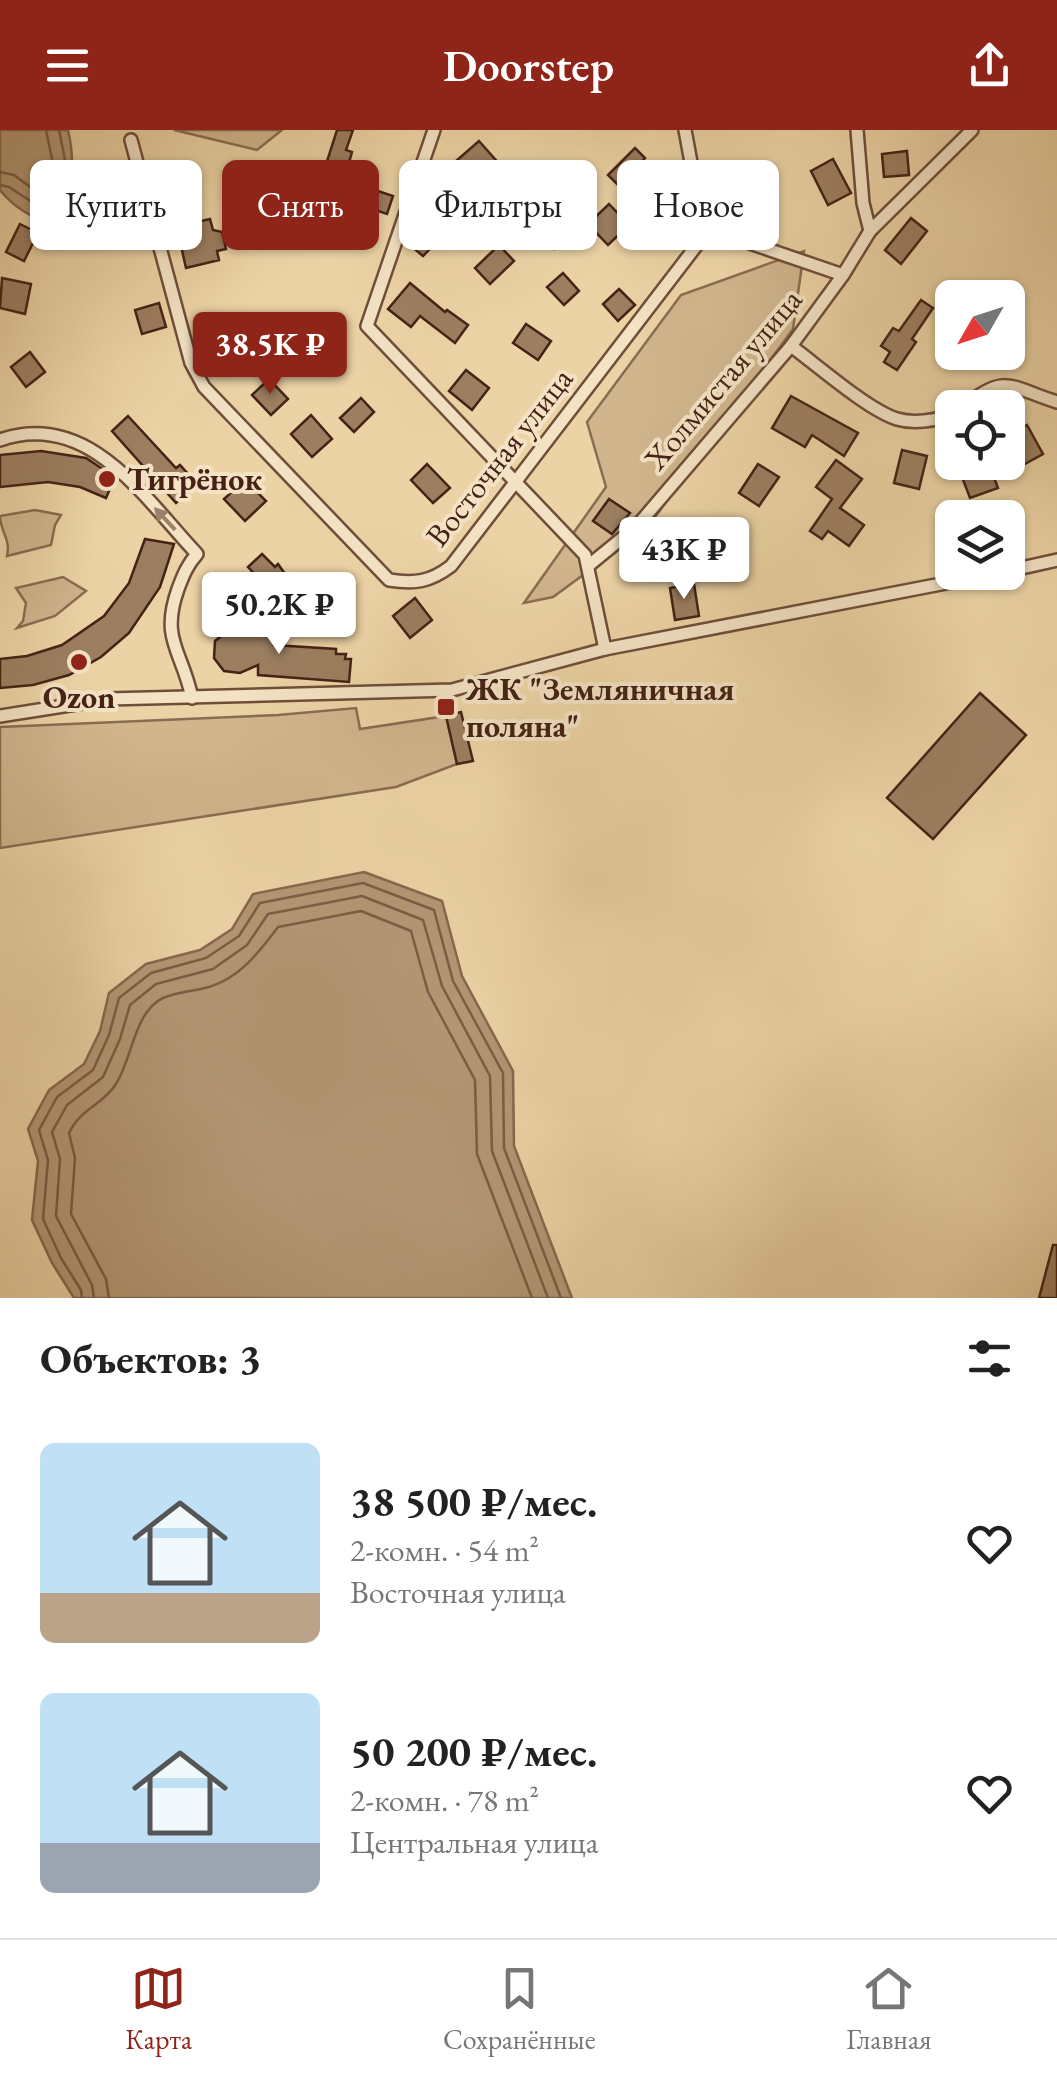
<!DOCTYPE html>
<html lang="ru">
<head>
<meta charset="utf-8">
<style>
	:root { --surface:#fff; --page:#f6f6f6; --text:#222; --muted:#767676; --line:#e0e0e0; --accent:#8f2418 }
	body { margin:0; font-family:"EB Garamond",serif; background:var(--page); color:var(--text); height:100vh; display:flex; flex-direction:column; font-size:38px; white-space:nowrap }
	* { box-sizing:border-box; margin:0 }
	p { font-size:32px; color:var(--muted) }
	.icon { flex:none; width:55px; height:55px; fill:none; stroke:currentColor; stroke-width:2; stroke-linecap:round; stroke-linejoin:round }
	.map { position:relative; height:1168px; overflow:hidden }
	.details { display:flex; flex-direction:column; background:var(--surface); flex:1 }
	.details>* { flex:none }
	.guide { position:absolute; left:30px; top:30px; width:998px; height:90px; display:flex; gap:20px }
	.needle { width:65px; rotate:231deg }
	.fabs { position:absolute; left:935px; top:150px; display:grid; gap:20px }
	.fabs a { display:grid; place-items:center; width:90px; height:90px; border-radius:15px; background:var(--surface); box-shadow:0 2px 8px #0004; font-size:50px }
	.price { position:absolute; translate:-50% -85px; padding:0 22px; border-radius:10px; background:#fff; color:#222; font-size:32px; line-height:65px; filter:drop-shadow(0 2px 5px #0008) }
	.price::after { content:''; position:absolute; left:50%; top:60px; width:30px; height:22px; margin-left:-15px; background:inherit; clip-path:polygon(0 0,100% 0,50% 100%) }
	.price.current { background:var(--accent); color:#fff }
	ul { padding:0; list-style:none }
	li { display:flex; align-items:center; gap:30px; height:250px; padding:0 40px }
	li span { display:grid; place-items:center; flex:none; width:280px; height:200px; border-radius:15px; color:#555 }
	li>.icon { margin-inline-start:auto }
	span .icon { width:120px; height:120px; fill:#fffc; stroke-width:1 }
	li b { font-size:42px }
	h2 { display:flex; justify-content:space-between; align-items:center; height:120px; padding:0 40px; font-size:42px }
	.chip { padding:0 35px; border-radius:15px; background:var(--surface); box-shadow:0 2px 8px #0004; font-size:35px; line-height:90px }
	.chip.current { background:var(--accent); color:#fff }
	header { display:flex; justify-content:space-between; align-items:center; height:130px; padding:0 40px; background:var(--accent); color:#fff; font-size:45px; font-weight:600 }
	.menu { display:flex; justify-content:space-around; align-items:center; height:140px; border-top:2px solid var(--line); background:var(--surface); font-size:28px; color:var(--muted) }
	.menu a { display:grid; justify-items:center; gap:5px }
	.menu .current { color:var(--accent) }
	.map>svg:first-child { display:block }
	.green { fill:#d0b58d; stroke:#8a6c51; stroke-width:2.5 }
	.water { fill:#b39774; stroke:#87684e; stroke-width:2.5 }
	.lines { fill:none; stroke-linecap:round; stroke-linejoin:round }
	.shore { stroke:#7c5c44; stroke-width:2.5 }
	.building { fill:#9c7e60; stroke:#452215; stroke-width:2.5 }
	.minor-casing { stroke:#6f4e39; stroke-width:16 }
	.minor { stroke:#f3e2c4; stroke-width:11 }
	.oneway { fill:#9c826c }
	.poi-dot { fill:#8f2418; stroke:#f3e2c4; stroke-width:4 }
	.labels { text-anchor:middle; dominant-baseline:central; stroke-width:8; stroke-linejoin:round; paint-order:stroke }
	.street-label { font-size:32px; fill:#452215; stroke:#f3e2c4 }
	.poi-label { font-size:32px; font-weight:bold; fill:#452215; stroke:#f3e2c4; text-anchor:start }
</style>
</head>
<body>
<header><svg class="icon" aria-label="menu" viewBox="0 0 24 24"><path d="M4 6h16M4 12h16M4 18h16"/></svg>Doorstep<svg class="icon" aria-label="share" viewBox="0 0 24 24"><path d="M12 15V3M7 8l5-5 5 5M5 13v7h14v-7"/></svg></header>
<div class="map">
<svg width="1057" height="1168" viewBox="0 0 1057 1168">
	<rect width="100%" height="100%" fill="#ecd3a5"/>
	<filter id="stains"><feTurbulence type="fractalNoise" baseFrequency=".002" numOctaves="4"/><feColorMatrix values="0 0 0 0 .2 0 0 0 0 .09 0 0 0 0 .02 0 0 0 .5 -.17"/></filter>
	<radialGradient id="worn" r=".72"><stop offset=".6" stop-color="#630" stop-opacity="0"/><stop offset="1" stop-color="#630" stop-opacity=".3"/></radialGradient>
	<g class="green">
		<polygon points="174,0 282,0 257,20"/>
		<polygon points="804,121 793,199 647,398 553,467 524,473 606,357 587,292 681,165"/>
		<path d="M35 380 61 385 55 395 51 415 7 426C11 409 0 401 0 386Z"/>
		<polygon points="63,447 86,461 55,486 17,498 23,491 26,473 16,458"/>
		<polygon points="356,578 360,599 446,586 457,634 396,657 0,718 0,597 278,585"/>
	</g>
	<g class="water">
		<path d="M0 0H68C75 30 75 68 51 91 33 91 11 74 0 60Z"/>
		<polygon points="364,742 442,771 462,846 513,941 514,1016 572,1168 74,1168 52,1133 32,1090 38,1031 28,999 49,960 84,934 100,901 109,863 146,834 200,820 232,799 253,764"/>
	</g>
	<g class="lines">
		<g class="shore">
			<polyline points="0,42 14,45 37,62 43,61 52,29 46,0"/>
			<polyline points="0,55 9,57 44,80 49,79 65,30 59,0"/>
			<polyline points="82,1168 81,1160 61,1128 43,1089 48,1030 39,1000 57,967 93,940 109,905 119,868 151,843 206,828 239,806 260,773 363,753 434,780 453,851 503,943 504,1018 561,1168"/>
			<polyline points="94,1168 92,1155 56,1086 60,1029 52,1002 67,975 103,947 120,909 130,875 156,854 213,839 247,815 268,784 362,766 423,790 442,856 490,946 492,1021 548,1168"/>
			<path d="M109 1168 106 1149 71 1084 75 1028 69 1003C81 978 103 975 116 954 133 927 134 882 163 868 177 862 195 861 209 857 240 848 259 822 278 797L361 781 411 801 428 862 475 950 477 1024 532 1168"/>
		</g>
	</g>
	<g class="building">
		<polygon points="337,0 353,0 346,20 352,22 344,50 323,44"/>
		<polygon points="479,11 509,45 480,75 453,44 460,38 455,32"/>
		<polygon points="635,18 645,28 638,36 647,46 628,65 608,45"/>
		<polygon points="907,21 909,45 884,47 882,24"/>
		<polygon points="833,29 851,63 828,75 811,41"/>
		<polygon points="363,56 393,66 387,84 357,74"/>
		<polygon points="531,56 570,103 554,119 512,73"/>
		<polygon points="442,68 460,88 423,126 406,112 422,85"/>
		<polygon points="186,70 192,93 210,89 213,100 222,102 226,119 217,121 219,130 186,138 175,89 163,92 158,76"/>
		<polygon points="609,74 629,95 608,115 588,94"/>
		<polygon points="911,88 927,101 901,134 885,120"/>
		<polygon points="20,94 38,103 24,131 6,122"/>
		<polygon points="499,115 514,131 490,154 475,138"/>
		<polygon points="563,143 579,161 564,175 547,157"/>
		<polygon points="2,148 31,154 25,184 0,178"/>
		<polygon points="410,153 445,182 447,180 468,195 455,213 420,186 411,197 388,179"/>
		<polygon points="619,159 635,175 618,191 603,174"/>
		<polygon points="921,170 933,178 912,209 916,212 897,240 884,232 890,222 881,216 893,198 899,201"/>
		<polygon points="159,173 166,197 142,204 135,180"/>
		<polygon points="526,194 551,211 538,230 513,213"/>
		<polygon points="301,198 314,212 306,219 314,227 297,243 276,220"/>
		<polygon points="30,222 45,242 26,257 11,237"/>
		<polygon points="466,240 489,258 472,280 449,261"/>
		<polygon points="269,249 288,269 271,285 252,265"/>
		<polygon points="791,266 858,303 844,326 812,305 805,317 772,298"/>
		<polygon points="361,268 374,282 354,302 340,288"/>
		<polygon points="311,285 332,309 312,327 291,304"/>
		<polygon points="128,286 176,338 180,335 197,354 176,373 112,301"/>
		<polygon points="1027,295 1043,324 1014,340 1008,329 1008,306"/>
		<polygon points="902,320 927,326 919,359 894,353"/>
		<polygon points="41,321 86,328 107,342 114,349 106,368 80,357 48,352 0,357 0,325"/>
		<polygon points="836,330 862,349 840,378 864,395 849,416 828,401 822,409 810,401 832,369 816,357"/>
		<polygon points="978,332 988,332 998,358 970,368 959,339"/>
		<polygon points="427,334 450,358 433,373 411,350"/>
		<polygon points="758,334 779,347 759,376 739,363"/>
		<polygon points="245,350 266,371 245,391 224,369"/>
		<polygon points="609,369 630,383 612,404 593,391"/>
		<polygon points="145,409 174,414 160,457 129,503 101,527 69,545 33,555 0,558 0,529 27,526 62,515 104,486 129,453"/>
		<polygon points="262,424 275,437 278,434 298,462 284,475 248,437"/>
		<polygon points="694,454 699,486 675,490 670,458"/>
		<polygon points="415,468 432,490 410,508 393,486"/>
		<polygon points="259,493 275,494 274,515 336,519 336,524 346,524 345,529 351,529 349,552 258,545 258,535 240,543 224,541 214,528 215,511 228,501 258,505"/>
		<polygon points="980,563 1026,605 933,709 887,668"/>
		<polygon points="461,582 473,631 457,634 446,586"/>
		<polygon points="1053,1115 1057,1115 1057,1168 1039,1168"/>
	</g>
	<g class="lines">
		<defs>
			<g id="minor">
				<polyline points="434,0 367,196 585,425 605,519"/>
				<polyline points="857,0 863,73 870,101"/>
				<path d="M131 10 191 233 204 257 389 450C415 454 430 452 451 436L700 111 703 97 685 0"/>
				<polyline points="703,97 843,145"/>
				<path d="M791 216C817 235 868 280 897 289 914 294 936 290 952 285"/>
				<path d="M962 278C1006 242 1009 257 1057 272"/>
				<path d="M0 310C89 279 145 369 197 424 187 435 183 446 178 459 160 510 182 520 192 568"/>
				<polyline points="588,436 637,396 791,216 843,145 870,101 972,0"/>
				<polyline points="1008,441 1057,430"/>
				<polyline points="0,586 108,569 452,560 605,519 1003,442"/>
			</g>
		</defs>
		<use href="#minor" class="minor-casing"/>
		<use href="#minor" class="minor"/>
	</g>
	<defs><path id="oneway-solid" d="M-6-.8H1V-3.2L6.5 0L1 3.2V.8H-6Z" transform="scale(2.5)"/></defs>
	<use class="oneway" href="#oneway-solid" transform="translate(165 389) rotate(-133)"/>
	<g class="poi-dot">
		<circle cx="107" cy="349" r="10"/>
		<circle cx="79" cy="532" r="10"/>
		<rect x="436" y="567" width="20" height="20" rx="5"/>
	</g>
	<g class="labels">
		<g class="street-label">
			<text transform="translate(723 249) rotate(-50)">Холмистая улица</text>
			<text transform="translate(499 327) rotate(-52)">Восточная улица</text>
		</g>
		<g class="poi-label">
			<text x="127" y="349">Тигрёнок</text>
			<text x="466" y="559">ЖК "Земляничная<tspan x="466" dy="37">поляна"</tspan></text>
			<text x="79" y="567" text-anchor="middle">Ozon</text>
		</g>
	</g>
	<rect width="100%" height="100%" filter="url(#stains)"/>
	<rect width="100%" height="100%" fill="url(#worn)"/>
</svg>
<div class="fabs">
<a><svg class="needle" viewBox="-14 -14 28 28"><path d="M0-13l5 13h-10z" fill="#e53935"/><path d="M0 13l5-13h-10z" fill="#767676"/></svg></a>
<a><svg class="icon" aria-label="locate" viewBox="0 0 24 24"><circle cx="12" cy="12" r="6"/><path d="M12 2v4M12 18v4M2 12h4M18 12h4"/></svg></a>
<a><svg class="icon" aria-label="layers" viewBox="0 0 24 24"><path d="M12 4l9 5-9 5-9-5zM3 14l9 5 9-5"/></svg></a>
</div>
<b class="price current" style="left:270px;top:267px">38.5K ₽</b>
<b class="price" style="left:684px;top:472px">43K ₽</b>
<b class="price" style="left:279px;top:527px">50.2K ₽</b>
<div class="guide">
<a class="chip">Купить</a>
<a class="chip current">Снять</a>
<a class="chip">Фильтры</a>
<a class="chip">Новое</a>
</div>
</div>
<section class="details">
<h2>Объектов: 3<svg class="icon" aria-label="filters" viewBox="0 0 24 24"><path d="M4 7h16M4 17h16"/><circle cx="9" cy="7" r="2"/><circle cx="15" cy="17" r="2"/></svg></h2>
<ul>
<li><span style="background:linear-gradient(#bfe0f5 75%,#b9a48a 0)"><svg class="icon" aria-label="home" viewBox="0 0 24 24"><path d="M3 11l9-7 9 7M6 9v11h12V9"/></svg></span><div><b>38 500 ₽/мес.</b><p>2-комн. · 54 m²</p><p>Восточная улица</p></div><svg class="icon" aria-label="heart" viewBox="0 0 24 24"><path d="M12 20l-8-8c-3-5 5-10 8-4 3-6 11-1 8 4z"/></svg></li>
<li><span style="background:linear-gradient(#bfe0f5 75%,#9aa5b1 0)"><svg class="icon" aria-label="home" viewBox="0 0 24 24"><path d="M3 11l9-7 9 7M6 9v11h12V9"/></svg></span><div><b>50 200 ₽/мес.</b><p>2-комн. · 78 m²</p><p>Центральная улица</p></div><svg class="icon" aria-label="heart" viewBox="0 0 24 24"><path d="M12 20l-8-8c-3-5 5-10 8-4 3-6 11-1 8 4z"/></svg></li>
</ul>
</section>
<nav class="menu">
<a class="current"><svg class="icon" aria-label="map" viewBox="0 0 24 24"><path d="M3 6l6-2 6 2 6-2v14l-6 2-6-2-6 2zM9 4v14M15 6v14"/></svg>Карта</a>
<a><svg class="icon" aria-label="saved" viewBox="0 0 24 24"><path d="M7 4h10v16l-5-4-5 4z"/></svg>Сохранённые</a>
<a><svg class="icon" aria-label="home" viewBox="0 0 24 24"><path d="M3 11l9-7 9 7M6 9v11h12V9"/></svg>Главная</a>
</nav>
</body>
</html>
